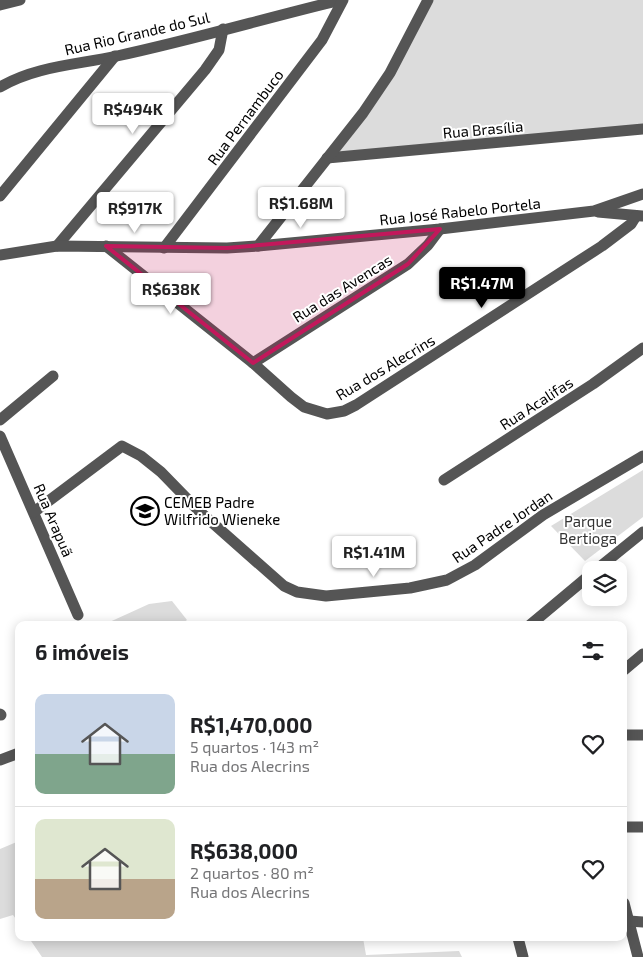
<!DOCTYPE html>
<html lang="pt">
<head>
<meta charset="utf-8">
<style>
	:root { --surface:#fff; --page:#f2f2f2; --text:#202124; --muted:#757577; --line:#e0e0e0; --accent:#000 }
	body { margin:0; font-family:"Exo 2",sans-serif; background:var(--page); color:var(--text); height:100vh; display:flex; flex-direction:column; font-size:19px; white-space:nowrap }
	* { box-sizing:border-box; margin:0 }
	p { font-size:16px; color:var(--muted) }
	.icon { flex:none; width:28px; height:28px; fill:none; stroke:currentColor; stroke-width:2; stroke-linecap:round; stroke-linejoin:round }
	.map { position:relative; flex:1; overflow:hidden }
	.sheet { position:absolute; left:15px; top:621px; width:612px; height:320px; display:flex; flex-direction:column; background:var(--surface); border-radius:10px; box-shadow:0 2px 12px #0003 }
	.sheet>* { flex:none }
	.tools { position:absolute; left:582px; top:561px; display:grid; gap:10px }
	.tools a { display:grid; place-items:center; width:45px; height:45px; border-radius:10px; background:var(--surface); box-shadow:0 2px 12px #0003; font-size:25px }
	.price { position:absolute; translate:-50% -42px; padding:0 11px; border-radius:5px; background:#fff; color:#222; font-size:16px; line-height:32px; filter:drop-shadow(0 1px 2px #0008) }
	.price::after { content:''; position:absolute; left:50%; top:30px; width:15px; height:11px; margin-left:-8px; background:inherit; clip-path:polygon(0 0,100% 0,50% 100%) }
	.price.current { background:var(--accent); color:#fff }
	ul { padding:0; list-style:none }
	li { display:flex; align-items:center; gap:15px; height:125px; padding:0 20px }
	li+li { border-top:1px solid var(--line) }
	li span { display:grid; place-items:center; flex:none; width:140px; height:100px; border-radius:10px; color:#555 }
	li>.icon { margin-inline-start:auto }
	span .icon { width:60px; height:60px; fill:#fffc; stroke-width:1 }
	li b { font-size:21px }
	h2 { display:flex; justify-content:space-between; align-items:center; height:60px; padding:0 20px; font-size:21px }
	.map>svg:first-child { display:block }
	.green { fill:#dcdcdc }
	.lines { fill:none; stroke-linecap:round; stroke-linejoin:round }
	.minor { stroke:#555; stroke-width:11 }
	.marked { fill:#c2185b; fill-opacity:0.2; stroke:#c2185b; stroke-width:4; stroke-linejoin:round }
	.labels { text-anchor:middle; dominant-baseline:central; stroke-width:4; stroke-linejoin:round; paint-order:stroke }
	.street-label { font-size:15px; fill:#000; stroke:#fff }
	.poi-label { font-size:15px; fill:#000; stroke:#fff; text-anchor:start }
	.park-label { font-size:15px; fill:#333; stroke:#fff }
</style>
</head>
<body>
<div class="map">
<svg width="643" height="957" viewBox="0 0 643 957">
	<rect width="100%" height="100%" fill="#fff"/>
	<g class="green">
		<polygon points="428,0 643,0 643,129 327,158 358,119"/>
		<polygon points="643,470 643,517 585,561 551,526"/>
		<polygon points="172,601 187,620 180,625 103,625 149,604"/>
		<polygon points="19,841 19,923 13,915 0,919 0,849"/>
		<polygon points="29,938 363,938 366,955 459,951 462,957 42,957"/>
	</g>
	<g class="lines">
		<g class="minor">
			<polyline points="0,5 20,0"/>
			<path d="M0 87C36 66 76 65 117 56 192 40 266 18 341 0"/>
			<polyline points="327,158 643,129"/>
			<polyline points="0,196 115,56"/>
			<polyline points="598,212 642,216"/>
			<polyline points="57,246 205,70 219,50 223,29"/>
			<polyline points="106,246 253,363 291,397 304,407 327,414 344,411 356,405 602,246 631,224 636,216"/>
			<polyline points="258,246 363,113 390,73 428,0"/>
			<polyline points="164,248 322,40 343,0"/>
			<polyline points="0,255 57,246 227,248 258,246 440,229 594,211 643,194"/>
			<polyline points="253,363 408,264 428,245 440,229"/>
			<polyline points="0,420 53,376"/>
			<polyline points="0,436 78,615"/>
			<polyline points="444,480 593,384 643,348"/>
			<polyline points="34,512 122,446 141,456 161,472 199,511 284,586 297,592 326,596 410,588 447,580 475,565 543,515 643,456"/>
			<polyline points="596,570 643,532"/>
			<polyline points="530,625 591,574"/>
			<polyline points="624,670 643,654"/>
			<polyline points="0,714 1,715"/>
			<polyline points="624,735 643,735"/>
			<polyline points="0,760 19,753"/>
			<polyline points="624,827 643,827"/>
			<polyline points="624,903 638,957"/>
			<polyline points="629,921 643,922"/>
			<polyline points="518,938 523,957"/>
		</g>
	</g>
	<path class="marked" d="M440 229 408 264 253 363 106 246 227 248Z"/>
	<defs>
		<symbol id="school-ring" viewBox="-11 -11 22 22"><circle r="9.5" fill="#fff" stroke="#000" stroke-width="1.5"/><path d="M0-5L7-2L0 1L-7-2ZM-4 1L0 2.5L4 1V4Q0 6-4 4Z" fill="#000"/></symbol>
	</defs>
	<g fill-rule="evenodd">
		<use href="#school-ring" x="129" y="495" width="32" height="32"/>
	</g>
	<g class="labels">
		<g class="street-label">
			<text transform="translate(137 33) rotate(-13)">Rua Rio Grande do Sul</text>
			<text transform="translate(245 117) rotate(-53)">Rua Pernambuco</text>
			<text transform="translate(483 129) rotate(-5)">Rua Brasília</text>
			<text transform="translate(460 211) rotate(-6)">Rua José Rabelo Portela</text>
			<text transform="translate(342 288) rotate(-32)">Rua das Avencas</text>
			<text transform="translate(385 367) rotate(-31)">Rua dos Alecrins</text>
			<text transform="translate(536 403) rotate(-33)">Rua Acalifas</text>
			<text transform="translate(54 520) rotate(67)">Rua Arapuã</text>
			<text transform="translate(502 526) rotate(-34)">Rua Padre Jordan</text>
		</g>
		<g class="poi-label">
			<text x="164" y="502">CEMEB Padre<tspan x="164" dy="17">Wilfrido Wieneke</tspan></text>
		</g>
		<g class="park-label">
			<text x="588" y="521">Parque<tspan x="588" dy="17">Bertioga</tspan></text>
		</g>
	</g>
</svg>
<div class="tools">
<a><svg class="icon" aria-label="layers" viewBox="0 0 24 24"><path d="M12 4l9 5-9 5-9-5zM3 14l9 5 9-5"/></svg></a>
</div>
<b class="price" style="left:133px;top:135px">R$494K</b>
<b class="price" style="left:301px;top:229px">R$1.68M</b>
<b class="price" style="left:135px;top:234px">R$917K</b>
<b class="price current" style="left:482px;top:309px">R$1.47M</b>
<b class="price" style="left:171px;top:315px">R$638K</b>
<b class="price" style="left:374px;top:578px">R$1.41M</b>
<section class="sheet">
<h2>6 imóveis<svg class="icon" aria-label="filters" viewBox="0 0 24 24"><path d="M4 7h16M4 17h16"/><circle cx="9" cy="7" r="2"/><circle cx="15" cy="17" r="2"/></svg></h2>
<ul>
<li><span style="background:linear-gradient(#c9d6e8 60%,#7fa58c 0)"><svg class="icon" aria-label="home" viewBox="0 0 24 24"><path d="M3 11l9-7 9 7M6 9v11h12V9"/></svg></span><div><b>R$1,470,000</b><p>5 quartos · 143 m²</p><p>Rua dos Alecrins</p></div><svg class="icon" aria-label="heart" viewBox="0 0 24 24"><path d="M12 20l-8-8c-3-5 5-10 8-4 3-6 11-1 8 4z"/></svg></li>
<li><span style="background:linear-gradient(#dfe7d0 60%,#b9a48a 0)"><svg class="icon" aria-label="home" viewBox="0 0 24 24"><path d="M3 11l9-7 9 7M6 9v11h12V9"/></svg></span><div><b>R$638,000</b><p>2 quartos · 80 m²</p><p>Rua dos Alecrins</p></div><svg class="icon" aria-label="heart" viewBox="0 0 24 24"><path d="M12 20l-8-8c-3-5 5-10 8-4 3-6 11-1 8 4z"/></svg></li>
</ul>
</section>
</div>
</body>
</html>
